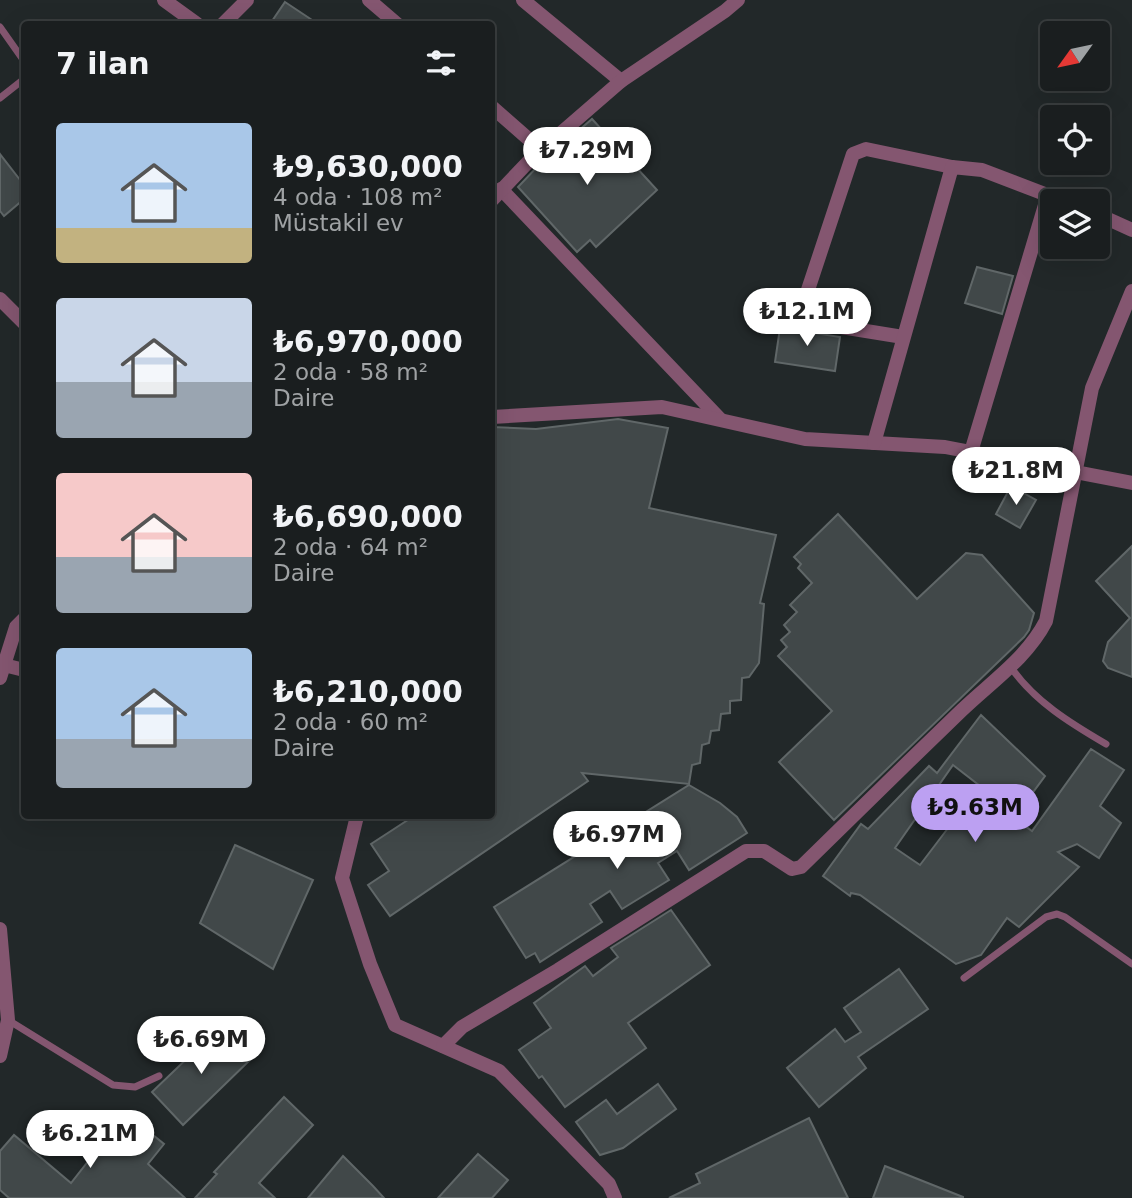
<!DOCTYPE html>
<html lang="tr">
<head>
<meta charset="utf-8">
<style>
	:root { --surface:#1a1e1f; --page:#272b2c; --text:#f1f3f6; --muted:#9fa2a4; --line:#383c3d; --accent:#bca0f2 }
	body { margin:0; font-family:"DejaVu Sans",sans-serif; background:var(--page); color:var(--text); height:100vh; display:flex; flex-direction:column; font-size:26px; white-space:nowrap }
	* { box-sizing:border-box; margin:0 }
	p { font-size:23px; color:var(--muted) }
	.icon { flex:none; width:38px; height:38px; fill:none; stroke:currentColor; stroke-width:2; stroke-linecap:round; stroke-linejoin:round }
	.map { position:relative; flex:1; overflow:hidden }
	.details { position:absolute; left:21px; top:21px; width:474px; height:798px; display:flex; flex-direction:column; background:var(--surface); border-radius:7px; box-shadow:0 7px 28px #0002,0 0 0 2px var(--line) }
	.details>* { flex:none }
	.needle { width:46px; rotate:237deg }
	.fabs { position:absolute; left:1040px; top:21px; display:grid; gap:14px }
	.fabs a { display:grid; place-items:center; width:70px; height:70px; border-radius:7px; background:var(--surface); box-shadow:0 7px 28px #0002,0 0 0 2px var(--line); font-size:35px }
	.price { position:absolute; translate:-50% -60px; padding:0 16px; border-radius:24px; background:#fff; color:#222; font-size:23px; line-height:46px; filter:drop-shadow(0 2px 4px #0008) }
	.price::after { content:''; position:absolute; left:50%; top:42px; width:21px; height:16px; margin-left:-10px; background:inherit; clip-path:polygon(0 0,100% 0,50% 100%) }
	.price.current { background:var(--accent); color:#111 }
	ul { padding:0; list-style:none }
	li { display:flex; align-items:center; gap:21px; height:175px; padding:0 35px }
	li span { display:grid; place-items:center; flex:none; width:196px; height:140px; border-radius:7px; color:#555 }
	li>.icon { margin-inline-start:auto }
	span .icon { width:84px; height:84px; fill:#fffc; stroke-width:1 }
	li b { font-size:30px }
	h2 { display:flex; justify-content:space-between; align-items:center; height:84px; padding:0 35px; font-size:30px }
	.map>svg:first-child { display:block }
	.building { fill:#414849; stroke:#606768; stroke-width:2; fill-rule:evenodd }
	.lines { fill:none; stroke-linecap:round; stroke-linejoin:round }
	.lane { stroke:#845670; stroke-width:7 }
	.street { stroke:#845670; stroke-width:14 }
</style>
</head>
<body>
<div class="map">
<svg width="1132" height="1198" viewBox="0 0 1132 1198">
	<rect width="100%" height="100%" fill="#222829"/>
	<g class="building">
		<polygon points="285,2 318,24 270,24"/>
		<polygon points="592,119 657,190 596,247 590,240 577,252 518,187 538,166"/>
		<polygon points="0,154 24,185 24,199 4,216 0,211"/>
		<polygon points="977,267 1013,276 1002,314 965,303"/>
		<polygon points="781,321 789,322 796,330 840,337 835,371 775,362"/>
		<polygon points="618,419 668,428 649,508 776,535 760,603 764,604 759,663 749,677 742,678 741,700 730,701 730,713 721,714 719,730 711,731 709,743 702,745 700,763 692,765 689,784 582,773 588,781 390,916 368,885 389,871 371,844 414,816 492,816 492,427 536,429"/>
		<polygon points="1011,486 1036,500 1020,528 996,514"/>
		<polygon points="838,514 917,599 966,553 982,555 1034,613 1029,630 1024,637 834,820 779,762 832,711 778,656 787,647 781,640 790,632 784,625 797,612 790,605 812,583 798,568 801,564 794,557"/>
		<polygon points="1132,546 1132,677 1108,668 1103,661 1108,642 1130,618 1096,581"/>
		<path d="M981 715 1045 776 1014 818 1032 831 1091 749 1124 770 1100 806 1121 823 1099 858 1077 844 1058 852 1079 867 1019 927 1007 918 981 955 956 964 860 895 851 893 850 896 823 876 861 824 868 829 929 766 937 773ZM953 765 980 786 920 865 895 848Z"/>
		<polygon points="689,785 720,803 737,817 747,833 689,870 677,851 658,863 669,880 622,909 610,891 590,904 602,922 540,962 535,953 526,958 494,907"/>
		<polygon points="235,845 313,880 273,969 200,923"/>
		<polygon points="671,910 710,965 628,1023 646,1048 565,1107 542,1076 539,1078 519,1050 551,1028 534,1003 585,966 593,976 618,957 611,948"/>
		<polygon points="899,969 928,1009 858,1057 866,1068 819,1107 787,1068 835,1029 845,1042 861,1032 844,1008"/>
		<polygon points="220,1027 251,1059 183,1125 152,1092"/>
		<polygon points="658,1084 676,1109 623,1148 600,1155 576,1122 606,1100 617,1114"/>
		<polygon points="284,1097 313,1125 259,1183 275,1198 195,1198 217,1174 214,1172"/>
		<polygon points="126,1113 164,1144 148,1164 185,1198 9,1198 0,1190 0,1151 14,1135 71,1183"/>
		<polygon points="809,1118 848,1198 669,1198 700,1183 696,1174"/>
		<polygon points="478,1154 508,1180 492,1198 438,1198"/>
		<polygon points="343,1156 373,1186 384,1198 308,1198"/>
		<polygon points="885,1166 963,1197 963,1198 873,1198"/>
	</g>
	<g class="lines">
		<g class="lane">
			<polyline points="0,27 24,61"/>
			<polyline points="0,98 24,79"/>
			<path d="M1010 666C1034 701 1070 723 1106 744"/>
			<polyline points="964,978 1046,917 1057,914 1065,917 1132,964"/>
			<polyline points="8,1020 113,1085 135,1087 159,1076"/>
		</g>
		<g class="street">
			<polyline points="164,0 197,24"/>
			<polyline points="369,0 397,24"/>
			<polyline points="523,0 621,81"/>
			<polyline points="223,24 247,0"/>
			<polyline points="492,107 541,150"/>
			<polyline points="501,189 720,419"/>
			<polyline points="492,200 531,159 621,81 725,11 738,0"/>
			<polyline points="1097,214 1132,230"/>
			<polyline points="0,299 24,323"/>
			<polyline points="903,337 798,320 853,154 866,149 952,167"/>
			<polyline points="492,417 662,407 805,439 945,447 1132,483"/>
			<polyline points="874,443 952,167 982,170 1063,201"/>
			<polyline points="971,452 1048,195"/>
			<polyline points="4,665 24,670"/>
			<polyline points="0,678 16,627 24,619"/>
			<polyline points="357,816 342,878 370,964 395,1025 499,1071 609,1184 615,1198"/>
			<polyline points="0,929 8,1020 0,1056"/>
			<path d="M443 1046 462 1027 558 970 746 851H764L792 869 801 867C854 815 908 762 962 710 991 682 1027 658 1046 621L1092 388 1132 291"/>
		</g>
	</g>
</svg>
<div class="fabs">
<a><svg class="needle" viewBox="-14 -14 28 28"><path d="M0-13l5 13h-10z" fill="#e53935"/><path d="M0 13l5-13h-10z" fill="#9fa2a4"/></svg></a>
<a><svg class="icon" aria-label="locate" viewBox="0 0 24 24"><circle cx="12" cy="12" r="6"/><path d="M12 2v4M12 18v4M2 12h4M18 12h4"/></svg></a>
<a><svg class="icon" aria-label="layers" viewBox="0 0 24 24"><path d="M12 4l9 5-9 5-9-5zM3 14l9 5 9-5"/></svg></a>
</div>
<b class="price" style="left:587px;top:187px">₺7.29M</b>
<b class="price" style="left:807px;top:348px">₺12.1M</b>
<b class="price" style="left:1016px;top:507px">₺21.8M</b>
<b class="price current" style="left:975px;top:844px">₺9.63M</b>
<b class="price" style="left:617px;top:871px">₺6.97M</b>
<b class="price" style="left:201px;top:1076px">₺6.69M</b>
<b class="price" style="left:90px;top:1170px">₺6.21M</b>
<section class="details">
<h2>7 ilan<svg class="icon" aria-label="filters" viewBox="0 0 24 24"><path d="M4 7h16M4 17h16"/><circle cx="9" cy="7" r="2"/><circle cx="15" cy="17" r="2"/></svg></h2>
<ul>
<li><span style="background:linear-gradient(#a9c7e8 75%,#c2b280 0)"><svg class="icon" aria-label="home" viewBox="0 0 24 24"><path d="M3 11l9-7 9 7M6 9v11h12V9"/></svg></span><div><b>₺9,630,000</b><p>4 oda · 108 m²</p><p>Müstakil ev</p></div></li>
<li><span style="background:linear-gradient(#c9d6e8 60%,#9aa5b1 0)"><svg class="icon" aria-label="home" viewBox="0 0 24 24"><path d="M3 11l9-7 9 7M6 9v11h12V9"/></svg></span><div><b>₺6,970,000</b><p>2 oda · 58 m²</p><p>Daire</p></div></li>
<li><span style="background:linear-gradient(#f6c9c9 60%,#9aa5b1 0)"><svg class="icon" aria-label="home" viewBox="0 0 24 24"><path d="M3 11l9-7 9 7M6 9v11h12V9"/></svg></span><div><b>₺6,690,000</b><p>2 oda · 64 m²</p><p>Daire</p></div></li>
<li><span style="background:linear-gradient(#a9c7e8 65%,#9aa5b1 0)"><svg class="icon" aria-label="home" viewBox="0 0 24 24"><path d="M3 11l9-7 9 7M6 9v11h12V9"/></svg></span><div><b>₺6,210,000</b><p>2 oda · 60 m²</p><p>Daire</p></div></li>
</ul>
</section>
</div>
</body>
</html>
